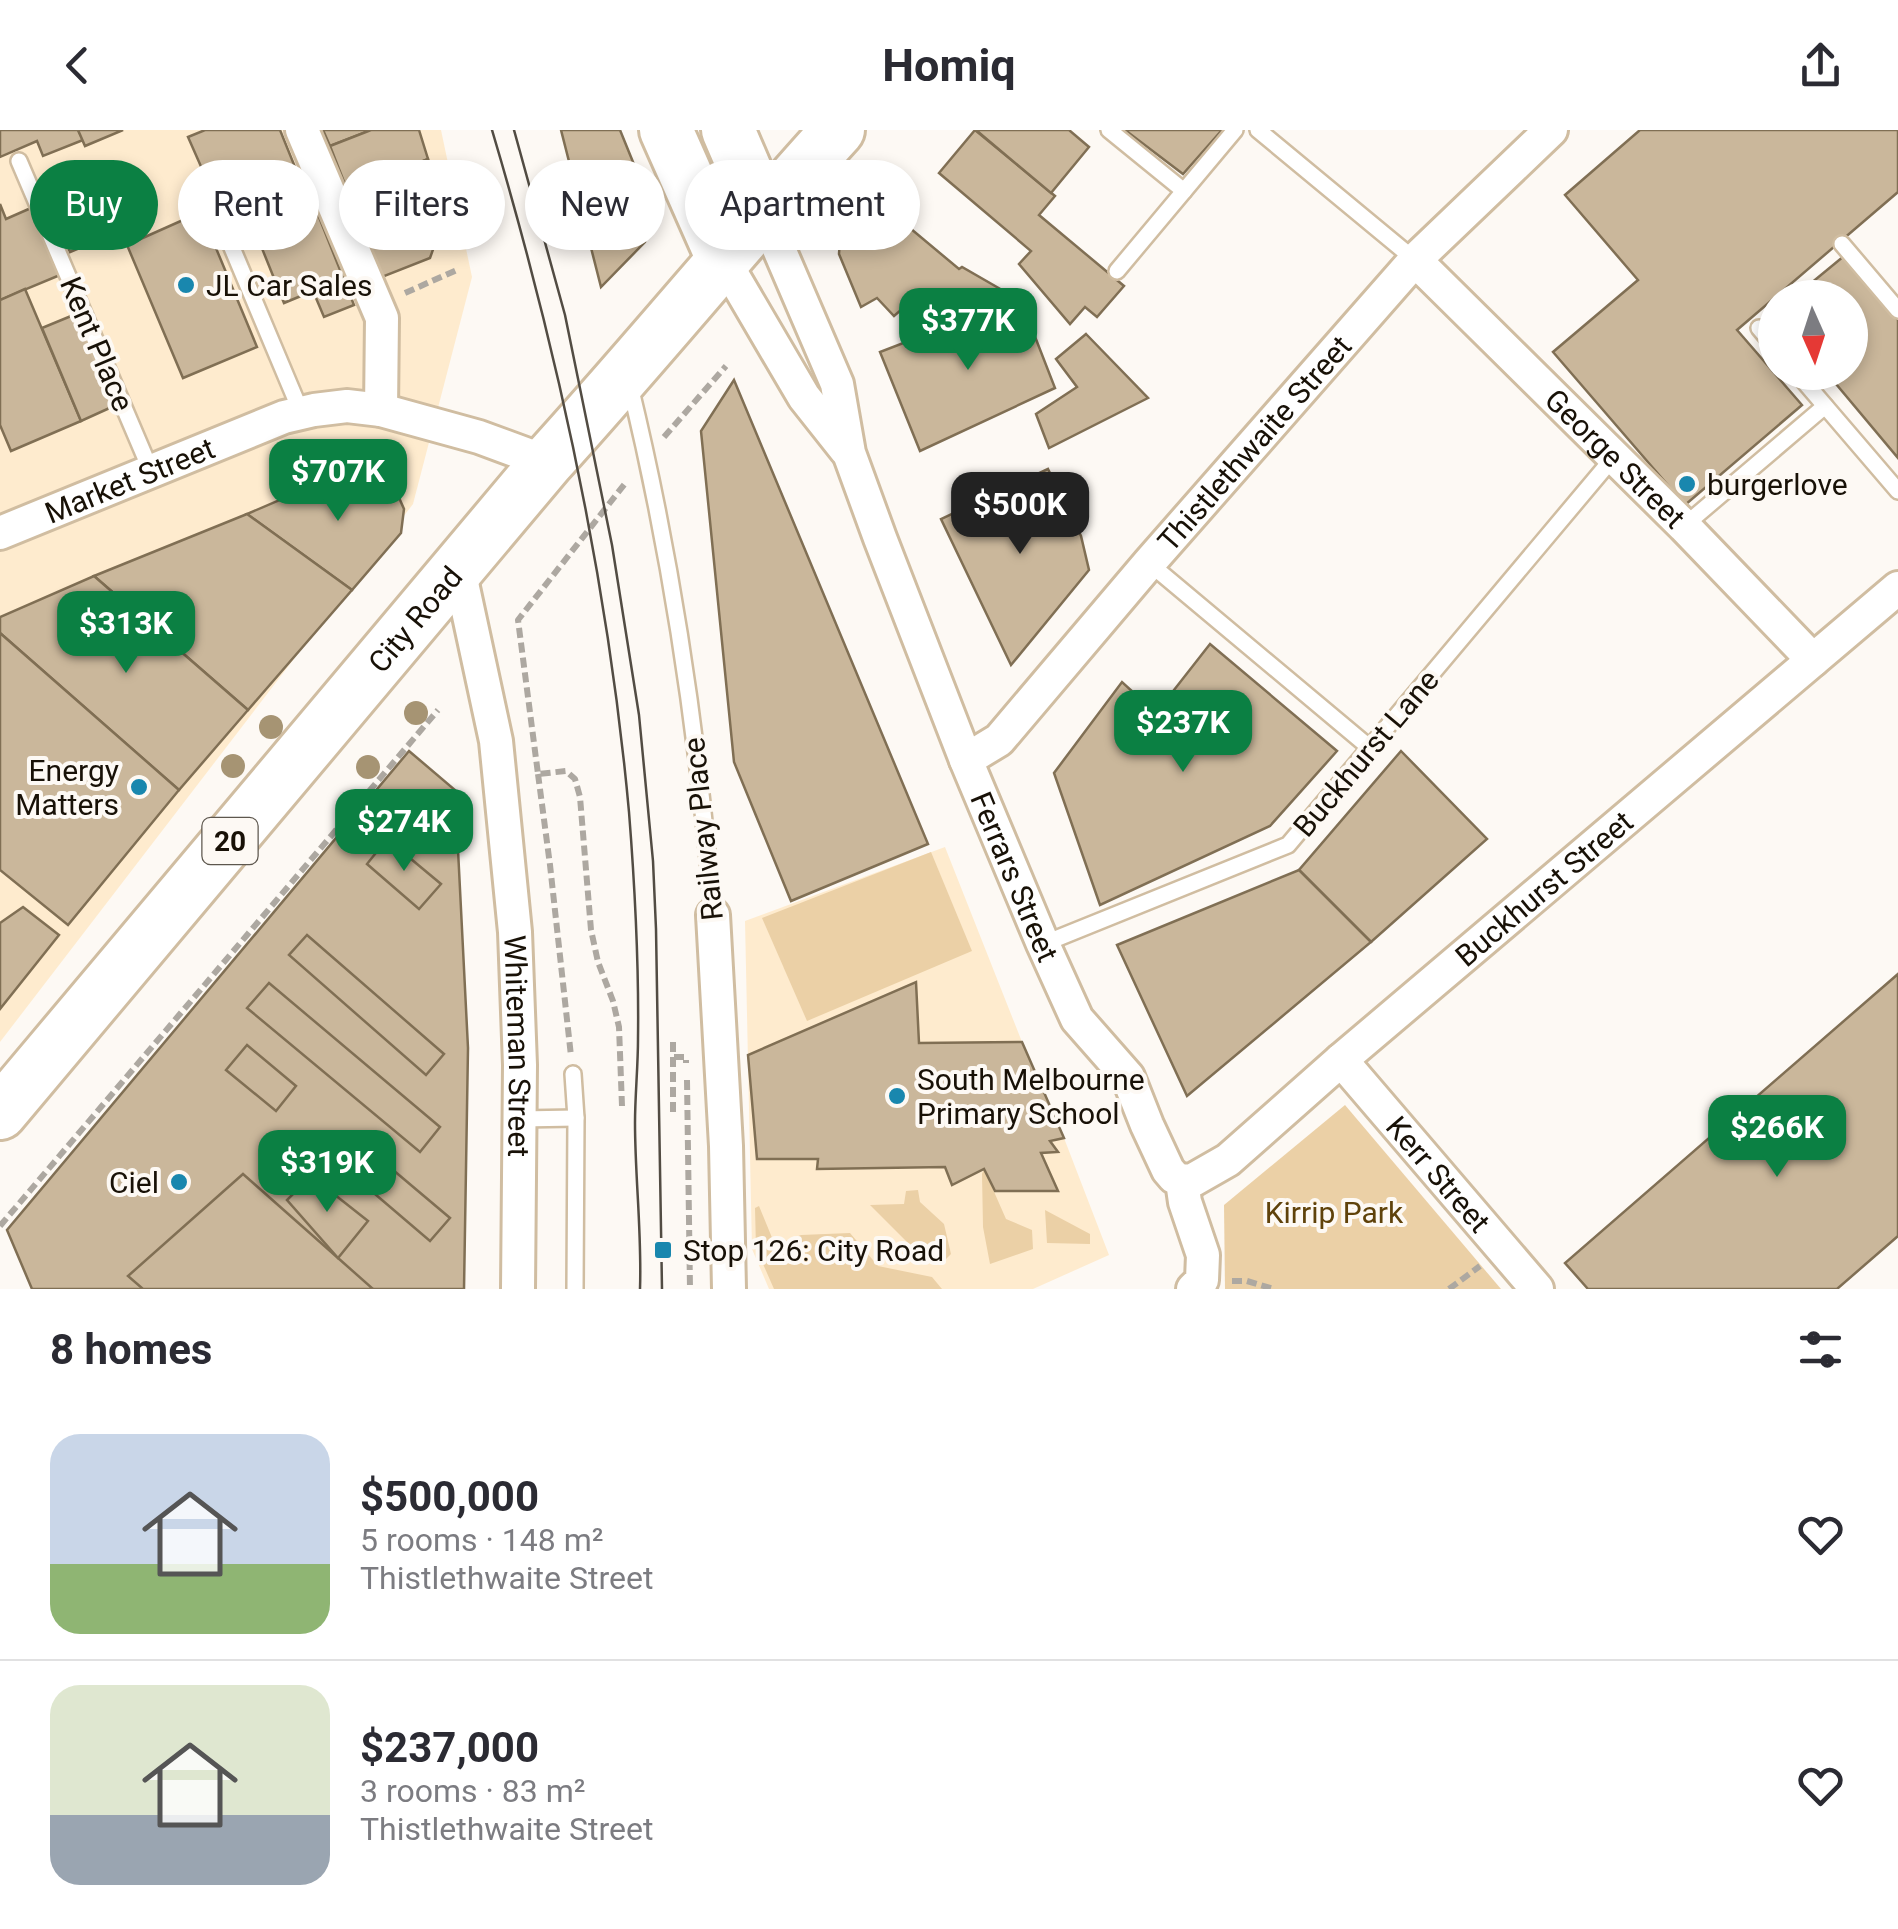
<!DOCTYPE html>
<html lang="en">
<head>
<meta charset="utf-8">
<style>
	:root { --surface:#fff; --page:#f7f7f7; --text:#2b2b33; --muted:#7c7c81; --line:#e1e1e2; --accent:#0b8043 }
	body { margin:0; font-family:Roboto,sans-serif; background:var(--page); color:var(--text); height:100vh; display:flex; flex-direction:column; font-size:38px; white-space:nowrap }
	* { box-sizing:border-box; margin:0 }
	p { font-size:32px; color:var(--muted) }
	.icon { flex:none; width:55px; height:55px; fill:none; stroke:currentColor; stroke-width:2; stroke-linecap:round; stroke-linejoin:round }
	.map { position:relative; height:1159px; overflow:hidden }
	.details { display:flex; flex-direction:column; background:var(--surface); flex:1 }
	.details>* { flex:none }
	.top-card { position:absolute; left:30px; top:30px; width:1000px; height:90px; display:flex; gap:20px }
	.needle { width:65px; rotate:177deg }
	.buttons { position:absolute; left:1758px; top:150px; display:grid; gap:20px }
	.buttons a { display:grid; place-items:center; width:110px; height:110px; border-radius:50%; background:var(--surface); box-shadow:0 5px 15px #0003; font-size:50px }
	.price { position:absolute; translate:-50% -85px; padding:0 22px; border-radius:20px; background:var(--accent); color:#fff; font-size:32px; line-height:65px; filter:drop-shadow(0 2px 5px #0008) }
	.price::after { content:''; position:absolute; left:50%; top:60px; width:30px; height:22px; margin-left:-15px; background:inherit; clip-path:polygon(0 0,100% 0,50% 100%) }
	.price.active { background:#222; color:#fff }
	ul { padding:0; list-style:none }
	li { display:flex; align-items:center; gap:30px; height:250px; padding:0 50px }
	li+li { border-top:2px solid var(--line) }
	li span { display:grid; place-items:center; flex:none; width:280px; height:200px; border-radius:30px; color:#555 }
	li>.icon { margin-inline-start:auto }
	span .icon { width:120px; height:120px; fill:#fffc; stroke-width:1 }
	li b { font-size:42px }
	h2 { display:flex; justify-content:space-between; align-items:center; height:120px; padding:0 50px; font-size:42px }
	.pill { padding:0 35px; border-radius:45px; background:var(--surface); box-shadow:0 5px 15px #0003; font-size:35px; line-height:90px }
	.pill.active { background:var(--accent); color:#fff }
	header { display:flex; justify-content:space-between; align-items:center; height:130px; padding:0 50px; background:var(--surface); font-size:45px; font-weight:700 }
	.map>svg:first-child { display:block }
	.built { fill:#feebce }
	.green { fill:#ebd0a6 }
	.building { fill:#cab79b; stroke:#806f54; stroke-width:2.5 }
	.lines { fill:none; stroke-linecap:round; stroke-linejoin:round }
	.lane-casing { stroke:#d0bda1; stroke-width:20 }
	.street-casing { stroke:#d0bda1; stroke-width:38 }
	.primary-casing { stroke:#d0bda1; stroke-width:58 }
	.path { stroke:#ada8a1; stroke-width:6; stroke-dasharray:10 5; stroke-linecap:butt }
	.lane { stroke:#fff; stroke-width:15 }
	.street { stroke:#fff; stroke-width:32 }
	.primary { stroke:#fff; stroke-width:52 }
	.tram { stroke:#524c43; stroke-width:2.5 }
	.tree { fill:#a69473 }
	.poi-dot { fill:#1987ae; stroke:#fdf9f4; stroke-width:4 }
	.labels { text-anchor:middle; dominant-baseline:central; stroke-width:8; stroke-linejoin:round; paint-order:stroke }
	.shield { fill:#fdf9f4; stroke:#5d574e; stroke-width:2.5 }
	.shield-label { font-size:28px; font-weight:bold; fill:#181107 }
	.poi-label { font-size:30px; fill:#181107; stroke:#fdf9f4; text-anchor:start }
	.street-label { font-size:30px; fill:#181107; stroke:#fdf9f4 }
	.park-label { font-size:30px; fill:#5f420a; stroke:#fdf9f4 }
</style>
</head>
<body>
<header><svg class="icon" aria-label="back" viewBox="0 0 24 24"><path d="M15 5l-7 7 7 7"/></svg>Homiq<svg class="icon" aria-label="share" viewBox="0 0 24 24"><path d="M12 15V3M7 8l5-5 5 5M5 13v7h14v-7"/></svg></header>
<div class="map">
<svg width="1898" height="1159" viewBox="0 0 1898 1159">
	<rect width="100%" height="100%" fill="#fdf9f4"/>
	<g class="built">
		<polygon points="0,0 441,0 472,147 413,374 0,912"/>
		<polygon points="945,717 1022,912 1064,1008 1109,1125 1033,1159 769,1159 752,1119 745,791"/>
	</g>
	<g class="green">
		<polygon points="931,722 972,821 807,891 762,788"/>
		<polygon points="1345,975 1501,1159 1225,1159 1224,1075"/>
		<polygon points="984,1039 1006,1089 1032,1100 1033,1119 990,1134 983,1097 982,1044"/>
		<polygon points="918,1060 920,1072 944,1094 951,1124 946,1129 937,1128 931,1121 910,1115 870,1075 904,1074 906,1061"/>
		<polygon points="759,1076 775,1115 801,1105 850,1103 878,1136 932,1147 942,1159 774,1159 756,1118 755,1078"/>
		<polygon points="1045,1080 1090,1104 1090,1114 1047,1113"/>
	</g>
	<g class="building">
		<polygon points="0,0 78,0 83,10 43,26 37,11 0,27"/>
		<polygon points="78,0 123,0 85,16"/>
		<polygon points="205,0 280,0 297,42 218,75 188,7"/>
		<polygon points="323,0 371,0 330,16"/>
		<polygon points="371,0 419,0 428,29 348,62 330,16"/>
		<polygon points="561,0 620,0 646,64 645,112 601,157"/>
		<polygon points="975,0 1055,66 1039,85 1124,156 1097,187 1085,177 1070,194 1019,134 1031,121 939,43"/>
		<polygon points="976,0 1069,0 1089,17 1051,63"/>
		<polygon points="1125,0 1222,0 1183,44"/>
		<polygon points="1640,0 1898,0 1898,62 1737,200 1802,275 1685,375 1553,222 1638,150 1565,65"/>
		<polygon points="428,29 441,97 430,128 382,147 348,62"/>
		<polygon points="874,68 959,139 962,137 1009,164 952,188 942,176 932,183 917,182 910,172 894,186 877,168 861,177 839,124 840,109"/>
		<polygon points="0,74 6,89 31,78 60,145 0,170"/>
		<polygon points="315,77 354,175 324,187 313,161 284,173 255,101"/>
		<polygon points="111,78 120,101 70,122 60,99"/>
		<polygon points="201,82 257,217 183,248 127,115"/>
		<polygon points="1844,126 1898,190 1898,328 1826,242 1850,242 1850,168 1793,168"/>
		<polygon points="25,159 81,291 11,321 0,295 0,170"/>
		<polygon points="1020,168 1055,258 920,321 880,222"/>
		<polygon points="76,184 114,276 81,291 42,198"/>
		<polygon points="1086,204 1148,268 1049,318 1036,284 1077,257 1056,229"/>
		<polygon points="734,250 928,714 791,771 734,632 701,301"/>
		<polygon points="1048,339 1081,406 1089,440 1011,535 941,389"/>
		<polygon points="333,347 361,347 380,352 396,361 404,379 401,403 352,460 247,384"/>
		<polygon points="247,384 352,460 248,580 94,446"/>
		<polygon points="94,446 248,580 179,660 0,503 0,487"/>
		<polygon points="0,503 179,660 68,795 0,740"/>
		<polygon points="1210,514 1337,621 1270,696 1100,775 1054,643 1122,552 1156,583"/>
		<polygon points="409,621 455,660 468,918 464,1159 32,1159 7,1100"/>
		<polygon points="1401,621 1487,709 1371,812 1299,740"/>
		<polygon points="387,709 441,754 419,779 367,734"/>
		<polygon points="1299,740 1371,812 1187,966 1117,815"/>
		<polygon points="23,777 59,805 0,879 0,793"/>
		<polygon points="307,805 444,924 426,945 289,825"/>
		<polygon points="1898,844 1898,1106 1837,1159 1588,1159 1565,1133"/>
		<polygon points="916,852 919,913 1022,912 1064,1008 1050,1011 1058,1022 1041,1023 1058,1061 995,1061 984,1039 952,1055 945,1037 817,1039 818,1029 757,1029 748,925"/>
		<polygon points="269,853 440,997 420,1022 247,878"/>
		<polygon points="247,915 296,956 276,981 226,940"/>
		<polygon points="367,1018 450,1088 430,1111 348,1041"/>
		<polygon points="243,1044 338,1128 373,1159 143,1159 128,1146"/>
		<polygon points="311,1046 368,1091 338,1128 287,1070"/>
	</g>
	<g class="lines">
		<defs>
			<g id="lane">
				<polyline points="1109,0 1184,61"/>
				<polyline points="1258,0 1415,130"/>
				<polyline points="19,31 151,341"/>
				<polyline points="217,82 301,282"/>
				<polyline points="1842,114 1898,180"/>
				<polyline points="1117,141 1235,0"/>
				<polyline points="1759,198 1775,217"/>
				<polyline points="1796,242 1898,361"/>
				<path d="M630 256C672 429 698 607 713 785"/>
				<polyline points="1684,396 1825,276"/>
				<polyline points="1149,433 1370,618"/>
				<polyline points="1043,814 1288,715 1613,328"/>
				<polyline points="573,944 576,988 575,1159"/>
				<polyline points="520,989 576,988"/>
			</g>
			<g id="street">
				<polyline points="302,0 382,188 381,280"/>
				<path id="s1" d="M764 84 837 254 849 323 880 408 966 630 1043 814 1077 889 1128 947 1147 995 1168 1040 1174 1047 1182 1051 1185 1072 1203 1125 1202 1150 1193 1159"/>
				<polyline points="723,129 804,267 846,320"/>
				<path id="s2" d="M1415 130 1684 396 1813 530"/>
				<path id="s3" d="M0 403 284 287 314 280 347 276 381 280 479 307 547 332"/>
				<path id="s4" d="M459 439 496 611 515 802 520 935 518 1159"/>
				<path id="s5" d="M966 630 999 610 1149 433 1415 130 1551 0"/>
				<polyline points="713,785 726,1016 729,1159"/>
				<path id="s6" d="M1341 930 1537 1159"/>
				<path id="s7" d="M1182 1051 1193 1050 1228 1030 1341 930 1898 458"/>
			</g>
			<g id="primary">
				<polyline points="666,0 723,129"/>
				<polyline points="728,0 764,84"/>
				<path id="s8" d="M0 983 547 332C646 223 739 109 838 0"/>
			</g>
		</defs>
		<use href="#lane" class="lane-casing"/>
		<use href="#street" class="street-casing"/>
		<use href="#primary" class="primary-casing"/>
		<g class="path">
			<polyline points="405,163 459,139"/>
			<polyline points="664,307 726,236"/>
			<polyline points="538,644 550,735 571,926"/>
			<polyline points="674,927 686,927 686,933"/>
			<polyline points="687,950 690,1159"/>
			<polyline points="622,976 619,897 613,871 598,832 591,800 580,667 575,649 566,641 538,644 518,490 627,351"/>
			<polyline points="673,982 673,909"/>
			<polyline points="0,1096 438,580"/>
			<polyline points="1232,1151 1247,1151 1274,1159"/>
			<polyline points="1449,1159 1480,1136"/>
		</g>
		<use href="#lane" class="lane"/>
		<use href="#street" class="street"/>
		<use href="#primary" class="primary"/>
		<g class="tram">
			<path d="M492 0C558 222 608 451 629 682 635 758 639 834 638 909 638 937 635 965 635 993 635 1048 642 1103 640 1159"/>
			<polyline points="514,0 565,185 612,415 639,585 653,731 656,799 662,1159"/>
		</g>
	</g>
	<g class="tree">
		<circle cx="416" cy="583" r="12"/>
		<circle cx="271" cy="597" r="12"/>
		<circle cx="233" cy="636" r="12"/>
		<circle cx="368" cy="637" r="12"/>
	</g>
	<g class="poi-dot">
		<circle cx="186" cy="155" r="10"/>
		<circle cx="1687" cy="354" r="10"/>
		<circle cx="139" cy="657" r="10"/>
		<circle cx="897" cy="966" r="10"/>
		<circle cx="179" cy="1052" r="10"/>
		<rect x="653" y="1110" width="20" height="20" rx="5"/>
	</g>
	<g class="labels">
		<rect class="shield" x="202.5" y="688" width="55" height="46" rx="8"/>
		<g class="shield-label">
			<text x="230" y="711">20</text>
		</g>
		<g class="poi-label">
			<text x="206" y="155">JL Car Sales</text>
			<text x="1707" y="354">burgerlove</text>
			<text x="119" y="640" text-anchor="end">Energy<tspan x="119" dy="34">Matters</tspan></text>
			<text x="917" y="949">South Melbourne<tspan x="917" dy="34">Primary School</tspan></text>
			<text x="159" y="1052" text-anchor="end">Ciel</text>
			<text x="683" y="1120">Stop 126: City Road</text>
		</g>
		<g class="street-label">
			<text transform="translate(97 214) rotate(67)">Kent Place</text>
			<text stroke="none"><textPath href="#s5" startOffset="430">Thistlethwaite Street</textPath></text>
			<text stroke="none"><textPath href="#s2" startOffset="282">George Street</textPath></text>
			<text stroke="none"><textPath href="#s3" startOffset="140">Market Street</textPath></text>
			<text stroke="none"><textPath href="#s8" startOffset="645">City Road</textPath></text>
			<text transform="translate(1366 623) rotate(-50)">Buckhurst Lane</text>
			<text transform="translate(703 699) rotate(-96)">Railway Place</text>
			<text stroke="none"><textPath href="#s1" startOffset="710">Ferrars Street</textPath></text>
			<text stroke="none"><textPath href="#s7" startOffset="468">Buckhurst Street</textPath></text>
			<text stroke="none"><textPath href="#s4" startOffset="482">Whiteman Street</textPath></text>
			<text stroke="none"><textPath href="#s6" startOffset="150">Kerr Street</textPath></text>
		</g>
		<g class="park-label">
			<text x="1334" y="1082">Kirrip Park</text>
		</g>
	</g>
</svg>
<div class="buttons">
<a><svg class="needle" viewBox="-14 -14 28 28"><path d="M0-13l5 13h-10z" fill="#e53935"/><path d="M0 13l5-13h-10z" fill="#7c7c81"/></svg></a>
</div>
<b class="price" style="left:968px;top:243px">$377K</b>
<b class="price" style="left:338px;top:394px">$707K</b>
<b class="price active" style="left:1020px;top:427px">$500K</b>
<b class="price" style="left:126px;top:546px">$313K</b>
<b class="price" style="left:1183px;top:645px">$237K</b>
<b class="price" style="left:404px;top:744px">$274K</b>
<b class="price" style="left:1777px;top:1050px">$266K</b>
<b class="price" style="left:327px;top:1085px">$319K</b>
<div class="top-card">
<a class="pill active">Buy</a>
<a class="pill">Rent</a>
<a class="pill">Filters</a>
<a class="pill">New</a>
<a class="pill">Apartment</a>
</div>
</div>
<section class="details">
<h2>8 homes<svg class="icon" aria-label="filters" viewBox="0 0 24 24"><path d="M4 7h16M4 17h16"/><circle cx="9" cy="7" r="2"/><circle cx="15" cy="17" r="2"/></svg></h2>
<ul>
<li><span style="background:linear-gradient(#c9d6e8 65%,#8fb573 0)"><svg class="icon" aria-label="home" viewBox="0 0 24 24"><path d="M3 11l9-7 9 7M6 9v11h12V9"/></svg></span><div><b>$500,000</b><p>5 rooms · 148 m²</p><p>Thistlethwaite Street</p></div><svg class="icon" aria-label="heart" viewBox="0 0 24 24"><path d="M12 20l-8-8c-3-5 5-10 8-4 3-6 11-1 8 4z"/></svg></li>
<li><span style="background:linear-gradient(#dfe7d0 65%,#9aa5b1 0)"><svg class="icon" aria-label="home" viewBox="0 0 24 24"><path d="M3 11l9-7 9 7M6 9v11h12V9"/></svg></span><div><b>$237,000</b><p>3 rooms · 83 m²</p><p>Thistlethwaite Street</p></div><svg class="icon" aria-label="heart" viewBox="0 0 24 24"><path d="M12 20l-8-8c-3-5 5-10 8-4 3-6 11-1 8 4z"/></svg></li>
</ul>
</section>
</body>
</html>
